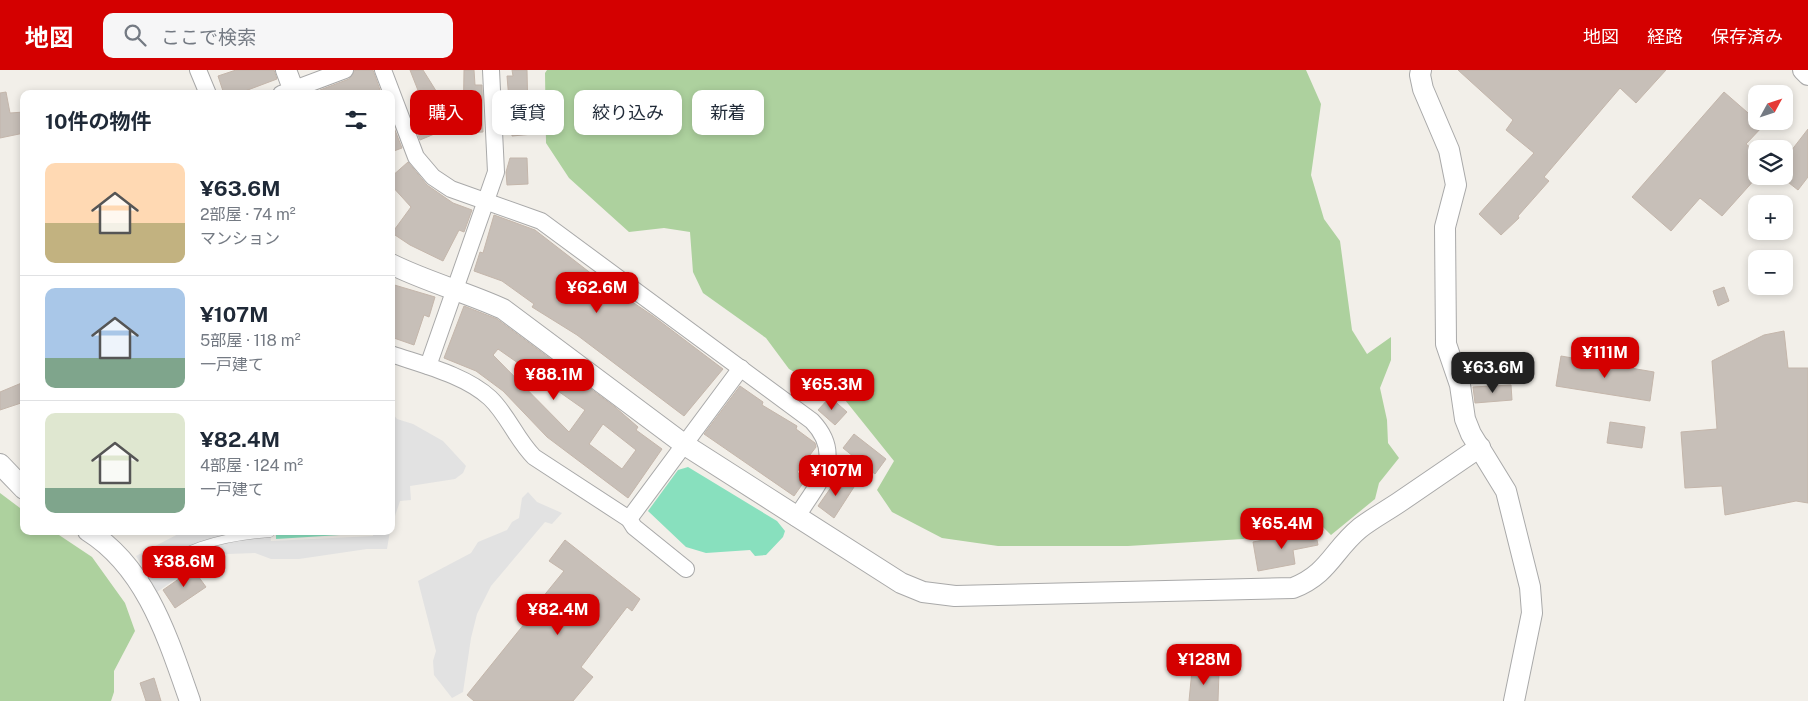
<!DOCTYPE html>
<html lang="ja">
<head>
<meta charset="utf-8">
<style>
	:root { --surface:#fff; --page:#f6f6f7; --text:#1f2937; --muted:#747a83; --line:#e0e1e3; --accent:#d40000 }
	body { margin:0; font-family:"Public Sans","Noto Sans JP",sans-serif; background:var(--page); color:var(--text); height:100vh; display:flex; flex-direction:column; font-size:19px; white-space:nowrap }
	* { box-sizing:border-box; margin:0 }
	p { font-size:16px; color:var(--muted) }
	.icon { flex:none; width:28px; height:28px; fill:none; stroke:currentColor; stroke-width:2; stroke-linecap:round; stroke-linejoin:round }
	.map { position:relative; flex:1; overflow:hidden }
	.details { position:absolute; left:20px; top:20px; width:375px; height:445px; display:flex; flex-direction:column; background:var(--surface); border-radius:10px; box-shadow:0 2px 8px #0003 }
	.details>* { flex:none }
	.top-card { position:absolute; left:410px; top:20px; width:475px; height:45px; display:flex; gap:10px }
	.needle { width:32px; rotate:50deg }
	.controls { position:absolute; left:1748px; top:15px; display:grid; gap:10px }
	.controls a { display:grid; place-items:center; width:45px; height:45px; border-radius:10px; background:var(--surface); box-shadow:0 2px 8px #0003; font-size:25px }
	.price { position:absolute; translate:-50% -42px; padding:0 11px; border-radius:10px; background:var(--accent); color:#fff; font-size:16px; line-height:32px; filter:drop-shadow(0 1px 2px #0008) }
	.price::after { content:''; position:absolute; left:50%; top:30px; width:15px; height:11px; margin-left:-8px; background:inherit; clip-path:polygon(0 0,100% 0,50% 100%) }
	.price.current { background:#222; color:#fff }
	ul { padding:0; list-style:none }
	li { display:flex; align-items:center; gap:15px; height:125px; padding:0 25px }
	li+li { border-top:1px solid var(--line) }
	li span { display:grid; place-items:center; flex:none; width:140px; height:100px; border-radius:10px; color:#555 }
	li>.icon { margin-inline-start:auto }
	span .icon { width:60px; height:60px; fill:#fffc; stroke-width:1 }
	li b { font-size:21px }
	h2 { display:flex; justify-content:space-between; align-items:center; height:60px; padding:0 25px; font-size:21px }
	.tag { padding:0 18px; border-radius:10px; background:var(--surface); box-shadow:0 2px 8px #0003; font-size:18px; line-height:45px }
	.tag.current { background:var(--accent); color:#fff }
	header { display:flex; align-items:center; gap:30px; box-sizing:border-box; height:70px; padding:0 25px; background:var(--accent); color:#fff }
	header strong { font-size:24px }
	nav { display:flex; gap:28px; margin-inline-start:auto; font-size:18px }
	.search { width:350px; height:45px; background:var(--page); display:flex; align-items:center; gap:12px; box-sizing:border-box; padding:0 18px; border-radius:10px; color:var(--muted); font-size:19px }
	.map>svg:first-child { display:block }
	.forest { fill:#add19e }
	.pitch { fill:#88e0be }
	.parking { fill:#e2e2e2 }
	.building { fill:#c7bfb8; stroke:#c4b6ab; fill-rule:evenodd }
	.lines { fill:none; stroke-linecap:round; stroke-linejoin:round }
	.service-casing { stroke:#a9a9a9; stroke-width:9 }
	.minor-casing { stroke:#a9a9a9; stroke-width:18 }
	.tertiary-casing { stroke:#a9a9a9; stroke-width:22 }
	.service { stroke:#fff; stroke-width:8 }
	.minor { stroke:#fff; stroke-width:16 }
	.tertiary { stroke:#fff; stroke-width:20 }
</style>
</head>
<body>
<header>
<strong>地図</strong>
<div class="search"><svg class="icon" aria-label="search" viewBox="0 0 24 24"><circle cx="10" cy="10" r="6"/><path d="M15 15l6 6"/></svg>ここで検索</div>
<nav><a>地図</a><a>経路</a><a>保存済み</a></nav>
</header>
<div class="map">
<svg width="1808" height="631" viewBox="0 0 1808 631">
	<rect width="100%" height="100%" fill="#f2efe9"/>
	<g class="forest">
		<polygon points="547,0 1306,0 1321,34 1311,105 1324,149 1340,171 1352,260 1367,284 1391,267 1391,290 1380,318 1387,350 1388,373 1399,388 1379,413 1375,429 1331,465 1320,454 1243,469 1128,476 998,476 942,468 892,442 877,420 894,391 845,330 789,299 766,268 703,223 693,202 690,162 664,158 629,162 569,108 546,73 545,3"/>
		<polygon points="0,423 24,441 24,461 53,461 92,487 125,533 135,561 114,601 114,622 111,631 0,631"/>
	</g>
	<g class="pitch">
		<polygon points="688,397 777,451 785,461 783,467 766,485 755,486 750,480 706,483 686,477 648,441 678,400"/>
		<polygon points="276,461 371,461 372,463 276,469"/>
	</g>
	<g class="parking">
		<polygon points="391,342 397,349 413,354 443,371 466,396 463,403 455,409 410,416 411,430 400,431 391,458"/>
		<polygon points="528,422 537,432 562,443 552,454 545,452 491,516 477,544 471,568 463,622 452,628 434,605 433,591 436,581 418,511 471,483 478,472 507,460 512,452 519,448 522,428"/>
		<polygon points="184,461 270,461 271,471 373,466 373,461 390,461 387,479 367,479 299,489 271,489 255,483 228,484 203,490 157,522 136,486"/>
	</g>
	<g class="building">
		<polygon points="236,0 274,0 277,9 245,21 246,24 224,24 218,6"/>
		<polygon points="355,0 373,0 380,20 371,24 321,24 320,20 349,9"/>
		<polygon points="410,0 423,0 438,24 451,57 420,70 417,62 434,53 418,30 421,28"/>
		<polygon points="464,0 474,0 475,15 482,15 483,62 463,63"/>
		<polygon points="512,0 527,0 528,45 530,44 533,64 512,66 507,6 513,6"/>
		<polygon points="1458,0 1666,0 1636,33 1620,18 1544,107 1549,111 1518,146 1519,148 1501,165 1479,144 1534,83 1506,60 1513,50"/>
		<polygon points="6,22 10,43 24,42 24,63 0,68 0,23"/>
		<polygon points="1724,22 1763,56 1746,74 1756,82 1756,108 1722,146 1700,128 1671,161 1632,127"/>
		<polygon points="391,50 402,78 391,82"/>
		<polygon points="1808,59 1808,107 1798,120 1784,109 1784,90"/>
		<polygon points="510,88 527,88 528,114 507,115 506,102"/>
		<polygon points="408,92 427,115 453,133 472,140 464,162 459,160 443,191 410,175 392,163 411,137 391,115 391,107"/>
		<polygon points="494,145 535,160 597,208 653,246 723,299 684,346 577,265 532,237 534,234 502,211 474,201 480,182 483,183"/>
		<polygon points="391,214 435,227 429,247 424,245 414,275 391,267"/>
		<polygon points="1724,217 1729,231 1718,236 1713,221"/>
		<path d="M464 236 497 249 615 337 638 357 636 360 662 379 628 428 547 367 503 321 476 301 444 288ZM498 279 585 340 569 362 493 285ZM603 354 636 380 622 399 589 374Z"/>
		<polygon points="1784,261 1788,298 1808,298 1808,433 1796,431 1725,445 1722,416 1685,418 1681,362 1717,359 1712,291 1764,265"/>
		<polygon points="1561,286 1654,302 1650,331 1556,316"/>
		<polygon points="24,312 24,332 0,340 0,322"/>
		<polygon points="1511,315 1512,330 1475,333 1473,317"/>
		<polygon points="740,316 763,332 762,335 797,356 796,359 815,373 816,377 797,402 806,409 794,426 704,364"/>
		<polygon points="830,327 847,342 835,355 818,340"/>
		<polygon points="1610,352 1645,357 1642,378 1607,373"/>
		<polygon points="854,364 886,389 875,404 843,378"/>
		<polygon points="839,406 854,417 834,448 818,436"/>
		<polygon points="1315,460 1318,475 1293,480 1295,494 1258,501 1253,472"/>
		<polygon points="565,470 640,529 632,541 627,537 581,597 593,607 573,631 474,631 467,625 525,553 528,555 544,534 542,528 564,501 549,491"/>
		<polygon points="193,499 206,517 175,538 163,520"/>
		<polygon points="1192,600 1219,602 1218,631 1189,631"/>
		<polygon points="154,608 161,631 146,631 140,613"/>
	</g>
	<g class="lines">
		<defs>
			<path id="service" d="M138 509C182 479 215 467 270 463"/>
			<g id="minor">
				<polyline points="198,0 208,24"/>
				<path d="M383 0 416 87 433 107 451 119 541 151 812 351C846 387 817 414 796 448"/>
				<polyline points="281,24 345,0"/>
				<path d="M391 284C423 295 465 305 490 328 508 345 516 369 534 387L629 449 741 298"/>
				<polyline points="428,296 496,102 491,0"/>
				<polyline points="629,449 634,457 686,499"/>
			</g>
			<g id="tertiary">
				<polyline points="286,0 295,24"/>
				<polyline points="1421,0 1420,5 1423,19 1449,80 1456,115 1445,157 1446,274 1460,315 1465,349 1471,364 1506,421 1530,517 1532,543 1514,631"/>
				<polyline points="1803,0 1808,5"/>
				<path d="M391 194C427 212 466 222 503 239L685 375 901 513 923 522 955 526 1293 518C1329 504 1333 480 1360 458 1373 448 1388 440 1401 431 1427 413 1454 395 1480 377"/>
				<polyline points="0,394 24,419"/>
				<path d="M88 461C147 498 168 569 190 631"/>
			</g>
		</defs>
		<use href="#service" class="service-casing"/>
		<use href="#minor" class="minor-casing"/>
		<use href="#tertiary" class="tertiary-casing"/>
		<use href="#service" class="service"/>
		<use href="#minor" class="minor"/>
		<use href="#tertiary" class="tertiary"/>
	</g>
</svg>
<div class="controls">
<a><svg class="needle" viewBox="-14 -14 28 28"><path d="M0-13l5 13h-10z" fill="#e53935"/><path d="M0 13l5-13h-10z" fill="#747a83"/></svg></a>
<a><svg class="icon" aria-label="layers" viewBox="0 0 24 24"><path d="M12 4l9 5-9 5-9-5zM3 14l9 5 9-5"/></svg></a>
<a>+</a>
<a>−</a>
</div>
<b class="price" style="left:597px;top:244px">¥62.6M</b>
<b class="price" style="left:1605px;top:309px">¥111M</b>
<b class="price current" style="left:1493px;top:324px">¥63.6M</b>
<b class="price" style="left:554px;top:331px">¥88.1M</b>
<b class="price" style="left:832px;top:341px">¥65.3M</b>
<b class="price" style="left:836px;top:427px">¥107M</b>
<b class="price" style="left:1282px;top:480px">¥65.4M</b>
<b class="price" style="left:184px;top:518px">¥38.6M</b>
<b class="price" style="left:558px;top:566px">¥82.4M</b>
<b class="price" style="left:1204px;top:616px">¥128M</b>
<div class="top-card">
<a class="tag current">購入</a>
<a class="tag">賃貸</a>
<a class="tag">絞り込み</a>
<a class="tag">新着</a>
</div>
<section class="details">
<h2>10件の物件<svg class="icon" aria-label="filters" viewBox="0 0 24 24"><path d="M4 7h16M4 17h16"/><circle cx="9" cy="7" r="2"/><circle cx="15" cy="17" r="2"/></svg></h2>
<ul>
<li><span style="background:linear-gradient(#ffd9b3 60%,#c2b280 0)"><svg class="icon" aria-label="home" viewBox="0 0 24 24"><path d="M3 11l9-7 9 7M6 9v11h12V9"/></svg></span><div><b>¥63.6M</b><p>2部屋 · 74 m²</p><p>マンション</p></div></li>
<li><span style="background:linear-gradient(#a9c7e8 70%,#7fa58c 0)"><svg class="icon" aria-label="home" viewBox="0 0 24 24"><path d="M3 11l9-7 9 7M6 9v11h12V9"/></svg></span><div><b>¥107M</b><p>5部屋 · 118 m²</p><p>一戸建て</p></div></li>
<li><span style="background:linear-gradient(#dfe7d0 75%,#7fa58c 0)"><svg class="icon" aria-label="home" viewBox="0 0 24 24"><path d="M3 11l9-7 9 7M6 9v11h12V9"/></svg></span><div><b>¥82.4M</b><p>4部屋 · 124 m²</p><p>一戸建て</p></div></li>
</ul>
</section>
</div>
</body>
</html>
